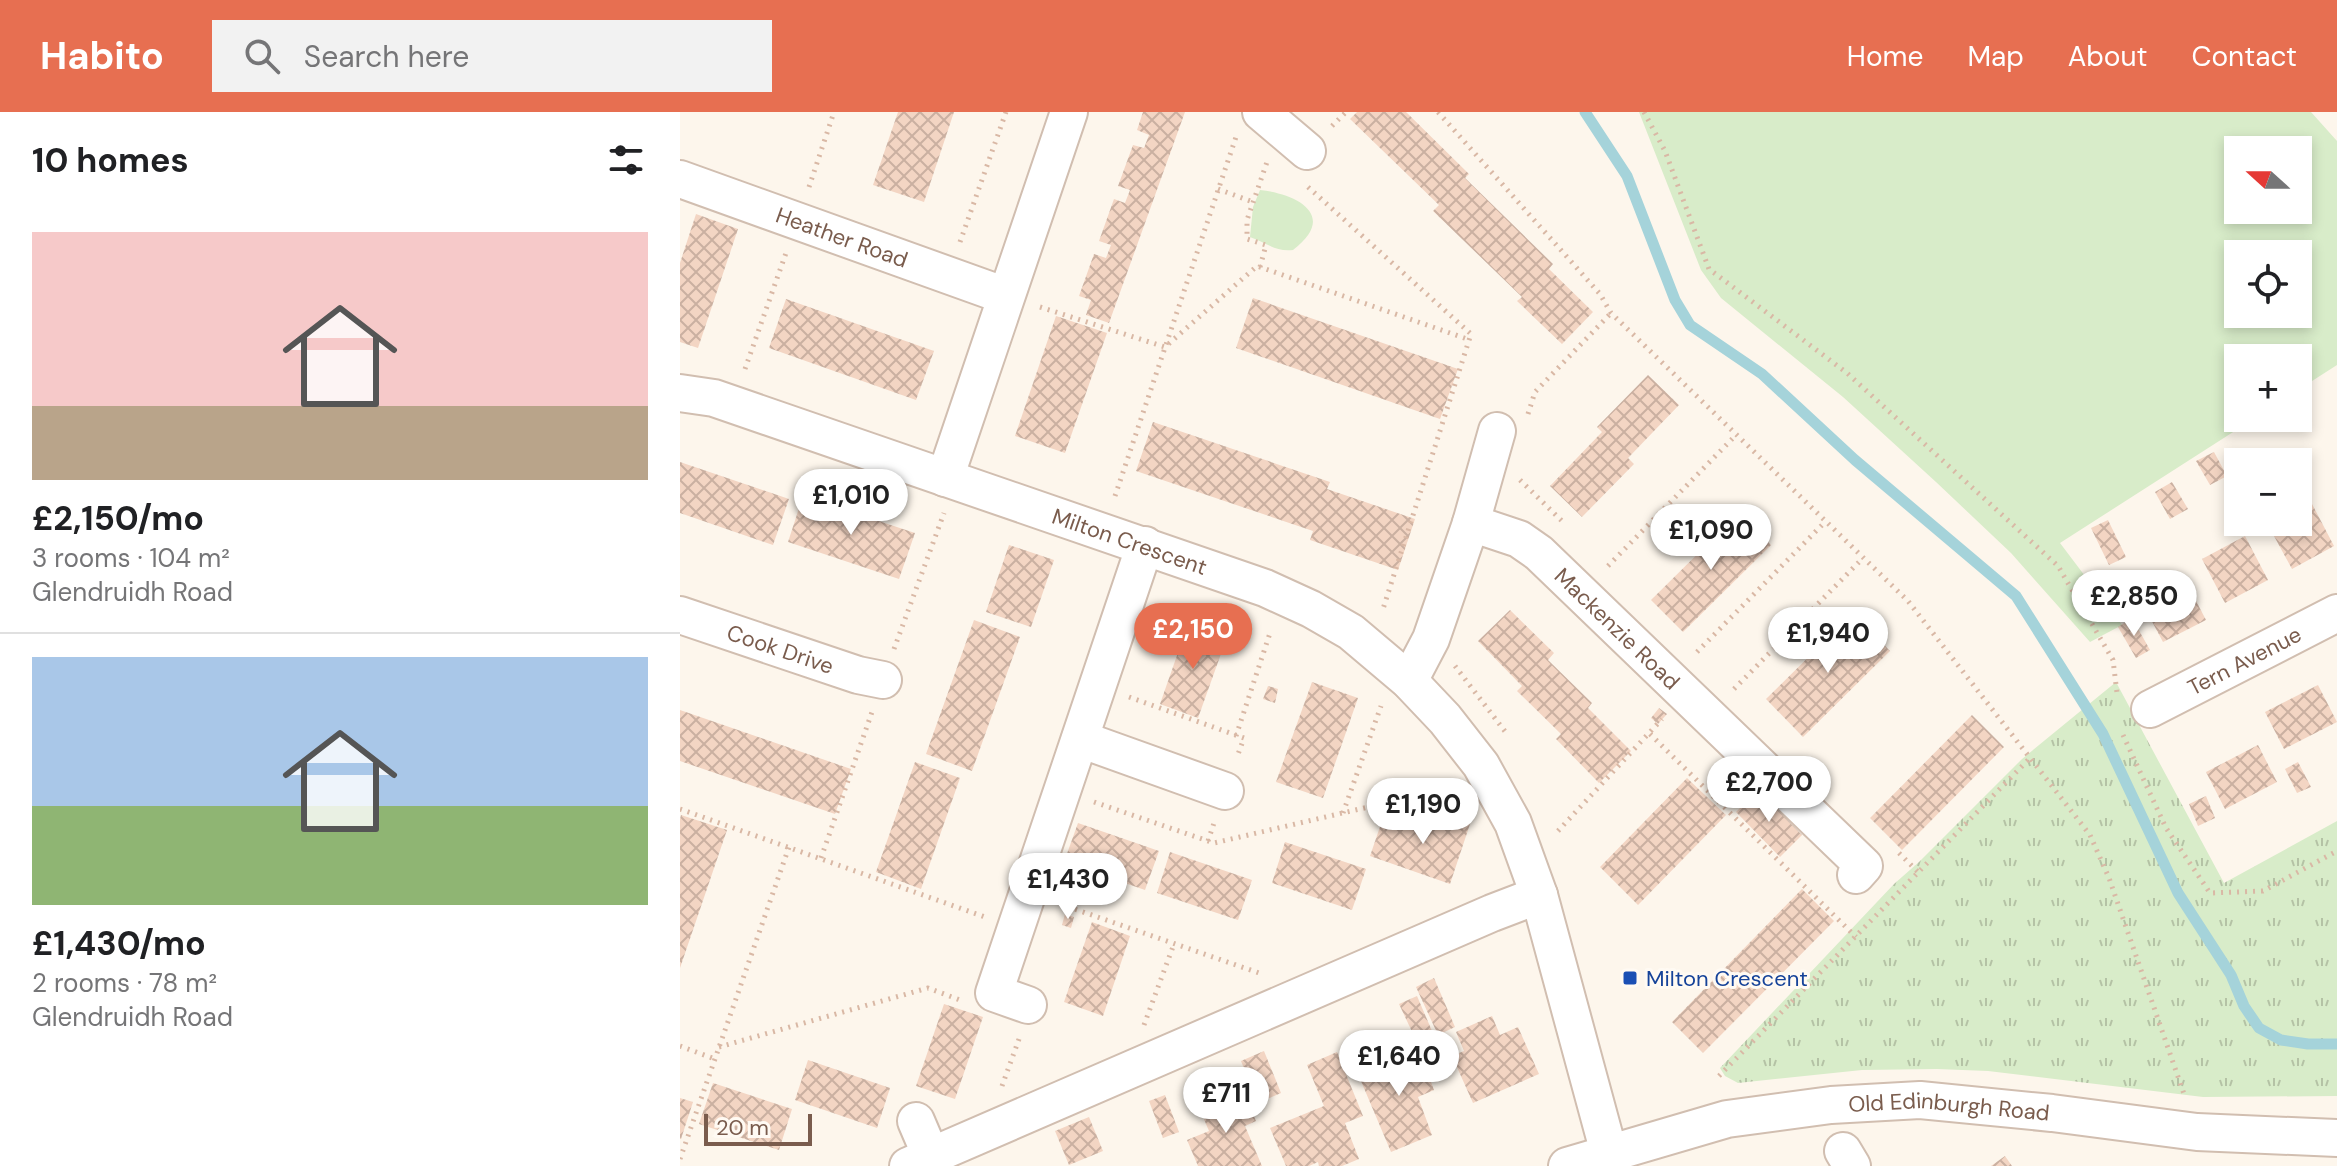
<!DOCTYPE html>
<html lang="en">
<head>
<meta charset="utf-8">
<style>
	:root { --surface:#fff; --page:#f2f2f2; --text:#202124; --muted:#757577; --line:#e0e0e0; --accent:#e76f51 }
	body { margin:0; font-family:"DM Sans",sans-serif; background:var(--page); color:var(--text); height:100vh; display:flex; flex-direction:column; font-size:30px; white-space:nowrap }
	* { box-sizing:border-box; margin:0 }
	p { font-size:26px; color:var(--muted) }
	.icon { flex:none; width:44px; height:44px; fill:none; stroke:currentColor; stroke-width:2; stroke-linecap:round; stroke-linejoin:round }
	.map { position:relative; flex:1; overflow:hidden }
	.side { display:flex; flex-direction:column; background:var(--surface); width:680px }
	.side>* { flex:none }
	.needle { width:52px; rotate:291deg }
	.fabs { position:absolute; left:1544px; top:24px; display:grid; gap:16px }
	.fabs a { display:grid; place-items:center; width:88px; height:88px; border-radius:0px; background:var(--surface); box-shadow:0 4px 12px #0003; font-size:40px }
	.scale { position:absolute; left:24px; bottom:20px; width:108px; box-sizing:border-box; padding-left:8px; border:4px solid #7a5c4d; border-top:0; font-size:22px; line-height:28px; white-space:nowrap; color:#7a5c4d; -webkit-text-stroke:6px #fffaf3; paint-order:stroke }
	.price { position:absolute; translate:-50% -68px; padding:0 18px; border-radius:28px; background:#fff; color:#222; font-size:26px; line-height:52px; filter:drop-shadow(0 2px 4px #0008) }
	.price::after { content:''; position:absolute; left:50%; top:48px; width:24px; height:18px; margin-left:-12px; background:inherit; clip-path:polygon(0 0,100% 0,50% 100%) }
	.price.active { background:var(--accent); color:#fff }
	ul { padding:0; list-style:none }
	li { display:grid; align-content:center; gap:16px; height:424px; padding:0 32px }
	li+li { border-top:2px solid var(--line) }
	li span { display:grid; place-items:center; height:248px; border-radius:0px; color:#555 }
	li>.icon { margin-inline-start:auto }
	span .icon { width:144px; height:144px; fill:#fffc; stroke-width:1 }
	li b { font-size:34px }
	h2 { display:flex; justify-content:space-between; align-items:center; height:96px; padding:0 32px; font-size:34px }
	header { display:flex; align-items:center; gap:48px; box-sizing:border-box; height:112px; padding:0 40px; background:var(--accent); color:#fff }
	header strong { font-size:38px }
	nav { display:flex; gap:44px; margin-inline-start:auto; font-size:28px }
	.search { width:560px; height:72px; background:var(--page); display:flex; align-items:center; gap:20px; box-sizing:border-box; padding:0 28px; border-radius:0px; color:var(--muted); font-size:30px }
	main { display:flex; flex:1; min-height:0 }
	.map>svg:first-child { display:block }
	.grass { fill:url(#grass-tufts) }
	.park { fill:#d8ecc9; fill-rule:evenodd }
	.lines { fill:none; stroke-linecap:round; stroke-linejoin:round }
	.stream { stroke:#a5d3da; stroke-width:11 }
	.building { fill:url(#building-cross-hatch) }
	.minor-casing { stroke:#d1beb0; stroke-width:40 }
	.path { stroke:#d9b8a5; stroke-width:5; stroke-dasharray:2 6; stroke-linecap:butt }
	.minor { stroke:#fff; stroke-width:36 }
	.transit-dot { fill:#1a4fb4; stroke:#fffaf3; stroke-width:3 }
	.labels { text-anchor:middle; dominant-baseline:central; stroke-width:6; stroke-linejoin:round; paint-order:stroke }
	.street-label { font-size:22px; fill:#7a5c4d; stroke:#fffaf3 }
	.transit-label { font-size:22px; fill:#164399; stroke:#fffaf3; text-anchor:start }
</style>
</head>
<body>
<header>
<strong>Habito</strong>
<div class="search"><svg class="icon" aria-label="search" viewBox="0 0 24 24"><circle cx="10" cy="10" r="6"/><path d="M15 15l6 6"/></svg>Search here</div>
<nav><a>Home</a><a>Map</a><a>About</a><a>Contact</a></nav>
</header>
<main>
<section class="side">
<h2>10 homes<svg class="icon" aria-label="filters" viewBox="0 0 24 24"><path d="M4 7h16M4 17h16"/><circle cx="9" cy="7" r="2"/><circle cx="15" cy="17" r="2"/></svg></h2>
<ul>
<li><span style="background:linear-gradient(#f6c9c9 70%,#b9a48a 0)"><svg class="icon" aria-label="home" viewBox="0 0 24 24"><path d="M3 11l9-7 9 7M6 9v11h12V9"/></svg></span><div><b>£2,150/mo</b><p>3 rooms · 104 m²</p><p>Glendruidh Road</p></div></li>
<li><span style="background:linear-gradient(#a9c7e8 60%,#8fb573 0)"><svg class="icon" aria-label="home" viewBox="0 0 24 24"><path d="M3 11l9-7 9 7M6 9v11h12V9"/></svg></span><div><b>£1,430/mo</b><p>2 rooms · 78 m²</p><p>Glendruidh Road</p></div></li>
</ul>
</section>
<div class="map">
<svg width="1657" height="1054" viewBox="0 0 1657 1054">
	<defs>
		<pattern id="grass-tufts" width="24" height="20" patternUnits="userSpaceOnUse" patternTransform="scale(2)"><rect width="24" height="20" fill="#d8ecc9"/><path d="M3 7l-1-3M5 7V3M7 7l1-3M15 17l-1-3M17 17v-4M19 17l1-3" fill="none" stroke="#b4c2a5"/></pattern>
		<pattern id="building-cross-hatch" width="8" height="8" patternUnits="userSpaceOnUse" patternTransform="scale(2)"><rect width="8" height="8" fill="#f3d5c3"/><path d="M0 0l8 8M0 8l8-8" fill="none" stroke="#cab0a1"/></pattern>
	</defs>
	<rect width="100%" height="100%" fill="#fdf6ec"/>
	<polygon class="grass" points="1436,570 1544,771 1657,709 1657,984 1523,985 1308,959 1257,957 1182,958 1058,971 1045,964 1040,956 1214,772 1239,750 1342,647"/>
	<g class="park">
		<path d="M959 0H1631L1657 29V253L1618 278V246H1558V306H1575L1380 431 1442 513 1410 530 1331 441 1256 370 1163 285 1041 186 1021 158ZM1558 38H1618V98H1558ZM1558 142H1618V202H1558Z"/>
		<path d="M580 78C618 82 658 104 613 138 595 140 587 131 570 125L573 95Z"/>
	</g>
	<g class="lines">
		<polyline class="stream" points="905,0 947,64 995,188 1010,213 1082,262 1175,348 1336,484 1423,622 1498,781 1551,863 1564,894 1579,916 1601,928 1628,932 1657,932"/>
	</g>
	<g class="building">
		<polygon points="218,0 274,0 244,90 193,73"/>
		<polygon points="463,0 505,0 429,211 406,203 411,188 399,184 414,142 426,146 431,133 419,129 434,87 445,91 450,78 438,74 453,33 464,36 469,23 457,18"/>
		<polygon points="677,0 726,0 789,62 785,66 873,152 869,157 913,200 882,232 837,189 842,185 753,99 759,93 670,7"/>
		<polygon points="16,102 58,117 18,236 0,230 0,151"/>
		<polygon points="573,186 778,257 760,307 556,236"/>
		<polygon points="106,187 254,239 236,288 89,236"/>
		<polygon points="376,204 427,221 385,341 335,324"/>
		<polygon points="968,263 999,293 948,346 954,352 902,405 870,374 922,320 917,315"/>
		<polygon points="473,310 650,370 647,377 735,407 718,458 630,428 633,419 456,359"/>
		<polygon points="1534,340 1547,364 1530,373 1516,349"/>
		<polygon points="0,350 109,387 93,433 0,401"/>
		<polygon points="1620,351 1630,369 1618,374 1618,352"/>
		<polygon points="1492,370 1508,397 1490,407 1475,380"/>
		<polygon points="123,384 235,421 219,467 108,430"/>
		<polygon points="1631,390 1654,434 1612,457 1588,413 1594,410 1618,410 1618,397"/>
		<polygon points="1059,401 1091,433 1003,520 971,488"/>
		<polygon points="1428,408 1446,445 1429,453 1411,416"/>
		<polygon points="1565,424 1588,468 1545,491 1522,447"/>
		<polygon points="329,433 374,448 351,515 306,500"/>
		<polygon points="1503,464 1526,508 1483,530 1460,487"/>
		<polygon points="830,498 874,541 868,548 912,591 908,596 951,639 919,671 876,627 881,622 837,579 842,574 798,529"/>
		<polygon points="1173,501 1210,539 1123,625 1086,587"/>
		<polygon points="1452,506 1470,538 1456,546 1438,515"/>
		<polygon points="294,508 340,525 292,659 246,642"/>
		<polygon points="508,512 547,525 518,606 480,592"/>
		<polygon points="632,570 678,586 643,686 596,670"/>
		<polygon points="1638,573 1657,610 1604,637 1585,600"/>
		<polygon points="588,574 598,577 595,591 583,587"/>
		<polygon points="979,596 987,602 978,612 971,606"/>
		<polygon points="0,598 171,657 155,702 0,649"/>
		<polygon points="1292,603 1324,635 1222,738 1190,706"/>
		<polygon points="1578,633 1597,670 1545,697 1526,660"/>
		<polygon points="235,650 280,666 241,777 196,760"/>
		<polygon points="1618,650 1631,675 1617,681 1605,657"/>
		<polygon points="1007,666 1046,703 958,793 920,755"/>
		<polygon points="1078,678 1122,723 1100,745 1056,700"/>
		<polygon points="1526,684 1535,706 1518,714 1509,692"/>
		<polygon points="751,699 790,712 770,772 690,744 703,706 743,719"/>
		<polygon points="1,703 47,718 0,856 0,707"/>
		<polygon points="398,711 479,739 465,778 384,750"/>
		<polygon points="605,730 686,757 672,798 592,771"/>
		<polygon points="490,740 572,768 558,808 477,781"/>
		<polygon points="1122,777 1154,809 1023,941 992,910"/>
		<polygon points="385,802 394,805 391,816 382,813"/>
		<polygon points="412,810 450,824 423,904 384,890"/>
		<polygon points="754,866 775,915 758,923 736,875"/>
		<polygon points="737,884 752,919 735,926 719,892"/>
		<polygon points="264,892 303,905 275,987 236,974"/>
		<polygon points="812,904 820,923 838,915 859,962 793,991 772,944 784,939 776,920"/>
		<polygon points="738,936 754,978 738,985 752,1023 711,1040 678,962"/>
		<polygon points="584,939 601,981 578,991 561,949"/>
		<polygon points="657,940 683,1004 665,1011 679,1047 662,1054 639,1054 638,1050 629,1054 606,1054 590,1016 644,994 627,953"/>
		<polygon points="128,948 210,976 197,1016 115,988"/>
		<polygon points="33,971 112,997 99,1038 19,1012"/>
		<polygon points="563,979 576,1009 565,1014 582,1054 518,1054 507,1028 529,1019 520,998"/>
		<polygon points="485,983 499,1020 483,1026 469,989"/>
		<polygon points="0,986 13,990 1,1027 0,1027"/>
		<polygon points="409,1005 423,1039 389,1053 375,1019"/>
		<polygon points="1325,1044 1332,1054 1311,1054"/>
	</g>
	<g class="lines">
		<defs>
			<g id="minor">
				<polyline points="581,0 627,39"/>
				<path id="s1" d="M0 67 326 184"/>
				<path id="s2" d="M0 281 34 286 585 476 631 497 671 520 729 569 765 607 801 653 833 711 859 783 929 1041"/>
				<polyline points="265,366 389,0"/>
				<polyline points="791,411 817,319"/>
				<path id="s3" d="M0 503 178 563 203 568"/>
				<path id="s4" d="M729 569 751 527 791 411 839 427 859 441 1184 754 1176 763"/>
				<path id="s5" d="M1470 597 1657 501"/>
				<polyline points="400,627 545,679"/>
				<polyline points="348,893 314,881 465,433"/>
				<polyline points="236,1009 251,1044"/>
				<polyline points="1163,1039 1172,1054"/>
				<polyline points="228,1054 812,801 859,783"/>
				<path id="s6" d="M887 1054 1047 1007 1151 993 1240 988 1372 1001 1517 1020 1657 1026"/>
			</g>
		</defs>
		<use href="#minor" class="minor-casing"/>
		<g class="path">
			<polyline points="758,0 920,182 931,201 1228,489 1410,723 1429,766 1504,982"/>
			<polyline points="964,0 985,39 1029,157 1167,261 1378,454 1433,548 1437,581"/>
			<polyline points="652,14 666,0"/>
			<polyline points="129,75 154,0"/>
			<polyline points="628,75 791,222 703,497"/>
			<polyline points="538,77 573,90"/>
			<polyline points="280,130 326,0"/>
			<polyline points="580,155 586,133 567,127 567,108 587,50"/>
			<polyline points="360,195 485,235 577,154 790,228"/>
			<polyline points="65,257 106,141"/>
			<polyline points="848,302 855,280 931,201"/>
			<polyline points="840,368 884,411"/>
			<polyline points="435,384 556,25"/>
			<polyline points="928,454 1056,323"/>
			<polyline points="214,537 264,401"/>
			<polyline points="1017,540 1145,410"/>
			<polyline points="775,554 827,622"/>
			<polyline points="1054,577 1183,446"/>
			<polyline points="449,585 564,626 557,645"/>
			<polyline points="970,622 1176,825"/>
			<polyline points="1443,623 1486,716 1530,781 1583,779 1657,739"/>
			<polyline points="556,624 591,518"/>
			<polyline points="414,690 534,731 774,675"/>
			<polyline points="0,697 305,805"/>
			<polyline points="663,701 701,594"/>
			<polyline points="878,719 982,607"/>
			<polyline points="528,729 534,711"/>
			<polyline points="1219,741 1238,760"/>
			<polyline points="141,746 192,600"/>
			<polyline points="380,792 582,862"/>
			<polyline points="464,913 494,832"/>
			<polyline points="0,934 35,947"/>
			<polyline points="39,935 248,876 280,888"/>
			<polyline points="1039,964 1349,647"/>
			<polyline points="322,974 339,927"/>
			<polyline points="0,1047 109,735"/>
		</g>
		<use href="#minor" class="minor"/>
	</g>
	<rect class="transit-dot" x="942" y="858" width="16" height="16" rx="4"/>
	<g class="labels">
		<g class="street-label">
			<text stroke="none"><textPath href="#s1" startOffset="172">Heather Road</textPath></text>
			<text stroke="none"><textPath href="#s2" startOffset="474">Milton Crescent</textPath></text>
			<text stroke="none"><textPath href="#s4" startOffset="354">Mackenzie Road</textPath></text>
			<text stroke="none"><textPath href="#s3" startOffset="106">Cook Drive</textPath></text>
			<text stroke="none"><textPath href="#s5" startOffset="106">Tern Avenue</textPath></text>
			<text stroke="none"><textPath href="#s6" startOffset="390">Old Edinburgh Road</textPath></text>
		</g>
		<g class="transit-label">
			<text x="966" y="866">Milton Crescent</text>
		</g>
	</g>
</svg>
<div class="fabs">
<a><svg class="needle" viewBox="-14 -14 28 28"><path d="M0-13l5 13h-10z" fill="#e53935"/><path d="M0 13l5-13h-10z" fill="#757577"/></svg></a>
<a><svg class="icon" aria-label="locate" viewBox="0 0 24 24"><circle cx="12" cy="12" r="6"/><path d="M12 2v4M12 18v4M2 12h4M18 12h4"/></svg></a>
<a>+</a>
<a>−</a>
</div>
<div class="scale">20 m</div>
<b class="price" style="left:171px;top:425px">£1,010</b>
<b class="price" style="left:1031px;top:460px">£1,090</b>
<b class="price" style="left:1454px;top:526px">£2,850</b>
<b class="price active" style="left:513px;top:559px">£2,150</b>
<b class="price" style="left:1148px;top:563px">£1,940</b>
<b class="price" style="left:1089px;top:712px">£2,700</b>
<b class="price" style="left:743px;top:734px">£1,190</b>
<b class="price" style="left:388px;top:809px">£1,430</b>
<b class="price" style="left:719px;top:986px">£1,640</b>
<b class="price" style="left:546px;top:1023px">£711</b>
</div>
</main>
</body>
</html>
